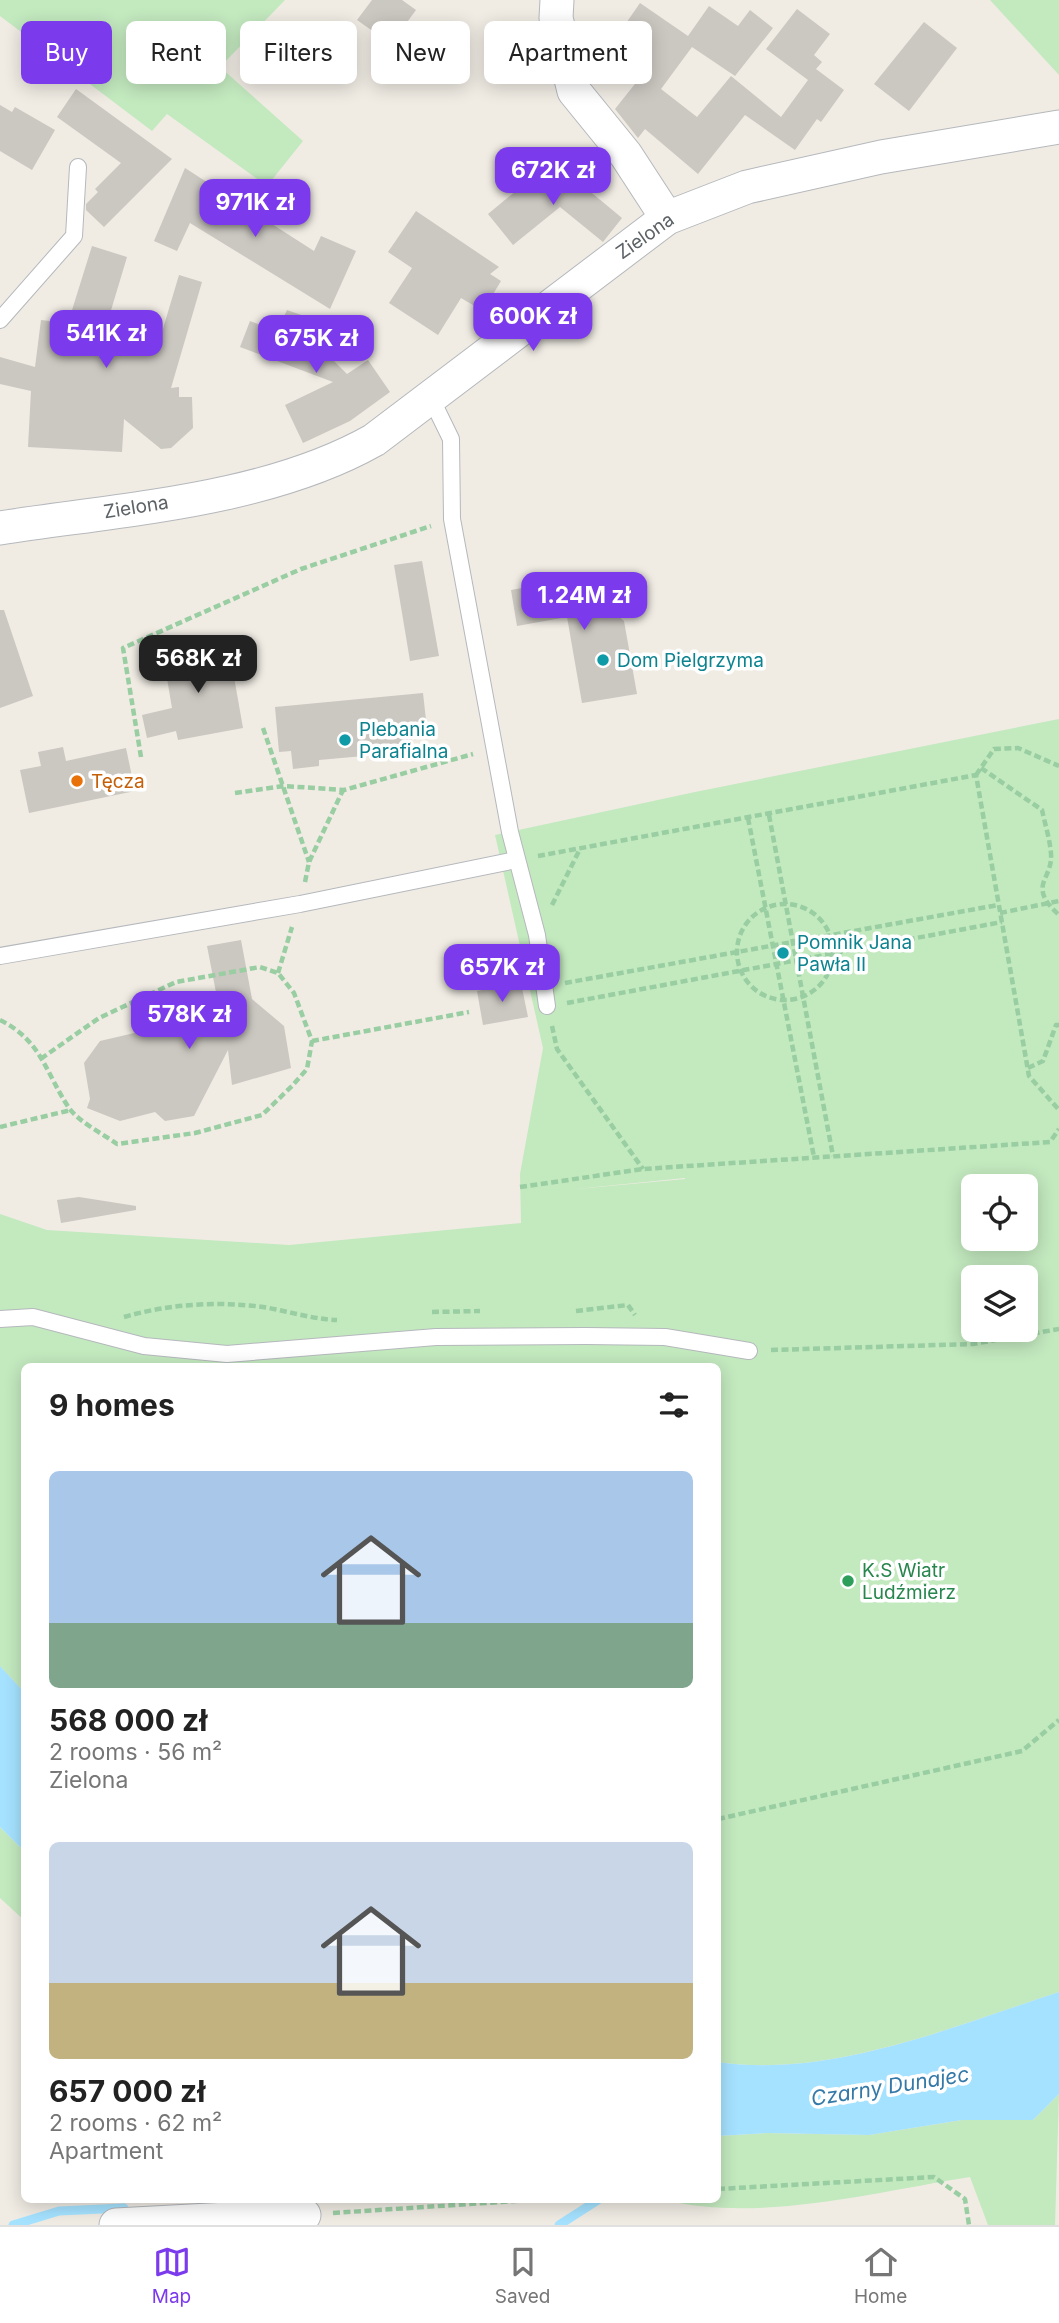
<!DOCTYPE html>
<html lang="en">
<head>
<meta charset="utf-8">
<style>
	:root { --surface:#fff; --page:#f2f2f2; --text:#222; --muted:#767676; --line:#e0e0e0; --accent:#7c3aed }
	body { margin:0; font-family:Inter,sans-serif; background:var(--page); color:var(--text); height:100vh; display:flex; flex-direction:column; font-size:26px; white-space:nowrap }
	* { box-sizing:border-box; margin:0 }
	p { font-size:23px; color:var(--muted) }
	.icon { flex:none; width:38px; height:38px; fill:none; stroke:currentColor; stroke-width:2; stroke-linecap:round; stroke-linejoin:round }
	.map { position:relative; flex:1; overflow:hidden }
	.side { position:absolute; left:21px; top:1363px; width:700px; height:840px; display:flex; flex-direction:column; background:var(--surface); border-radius:10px; box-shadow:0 4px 18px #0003 }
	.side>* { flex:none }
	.top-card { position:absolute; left:21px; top:21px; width:700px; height:63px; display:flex; gap:14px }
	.fabs { position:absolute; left:961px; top:1174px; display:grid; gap:14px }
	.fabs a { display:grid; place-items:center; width:77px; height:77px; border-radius:10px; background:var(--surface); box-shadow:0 4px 18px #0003; font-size:35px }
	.price { position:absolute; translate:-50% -60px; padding:0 16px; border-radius:14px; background:var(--accent); color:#fff; font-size:23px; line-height:46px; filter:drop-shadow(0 2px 4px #0008) }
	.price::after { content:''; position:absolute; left:50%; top:42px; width:21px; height:16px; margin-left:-10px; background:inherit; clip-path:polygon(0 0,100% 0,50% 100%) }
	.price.on { background:#222; color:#fff }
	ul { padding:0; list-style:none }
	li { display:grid; align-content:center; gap:14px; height:371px; padding:0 28px }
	li span { display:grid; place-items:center; height:217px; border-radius:10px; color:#555 }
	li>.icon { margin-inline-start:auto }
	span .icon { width:126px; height:126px; fill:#fffc; stroke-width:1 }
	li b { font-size:30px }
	h2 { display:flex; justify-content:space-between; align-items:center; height:84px; padding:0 28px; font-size:30px }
	.tag { padding:0 24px; border-radius:10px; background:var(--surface); box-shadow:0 4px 18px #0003; font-size:24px; line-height:63px }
	.tag.on { background:var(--accent); color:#fff }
	.tabs { display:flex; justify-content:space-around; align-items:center; height:98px; border-top:2px solid var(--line); background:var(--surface); font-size:19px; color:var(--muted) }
	.tabs a { display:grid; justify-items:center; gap:4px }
	.tabs .on { color:var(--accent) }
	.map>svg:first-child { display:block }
	.green { fill:#c3e9bf; fill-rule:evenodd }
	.water { fill:#a5e2ff }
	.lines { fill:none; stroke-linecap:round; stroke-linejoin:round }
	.stream { stroke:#a5e2ff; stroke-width:9 }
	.building { fill:#cbc7c1 }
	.lane-casing { stroke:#b5b8bc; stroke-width:18 }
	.street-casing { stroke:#b5b8bc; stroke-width:35 }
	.path { stroke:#99cda2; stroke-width:4.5; stroke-dasharray:7 3.5; stroke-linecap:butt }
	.lane { stroke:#fff; stroke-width:16 }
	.street { stroke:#fff; stroke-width:33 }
	.culture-dot { fill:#0f9aa8; stroke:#fff; stroke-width:2.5 }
	.food-dot { fill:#e8710a; stroke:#fff; stroke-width:2.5 }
	.leisure-dot { fill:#2e9e5b; stroke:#fff; stroke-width:2.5 }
	.labels { text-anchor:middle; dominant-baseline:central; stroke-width:7; stroke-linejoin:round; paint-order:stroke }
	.street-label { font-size:19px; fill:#5c6266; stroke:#fff }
	.culture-label { font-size:19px; fill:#0d838f; stroke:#fff; text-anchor:start }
	.food-label { font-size:19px; fill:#c56008; stroke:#fff; text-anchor:start }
	.leisure-label { font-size:19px; fill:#27864d; stroke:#fff; text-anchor:start }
	.water-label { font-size:21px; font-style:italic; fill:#3479a7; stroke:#fff }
</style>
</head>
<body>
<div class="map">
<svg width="1059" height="2225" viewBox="0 0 1059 2225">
	<rect width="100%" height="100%" fill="#f0ece4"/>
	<g class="green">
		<polygon points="0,0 285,0 220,67 303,141 267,186 167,114 152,131 0,16"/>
		<polygon points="990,0 1059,0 1059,75"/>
		<path d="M1059 719V1992C955 2026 828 2079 718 2062V1367H24V1692L0 1666V1214L47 1230 289 1245 521 1223 520 1174 543 1048 495 835 695 792ZM685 1178V1179L566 1190ZM973 1186H1026V1239H973ZM973 1278H1026V1330H973Z"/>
		<polygon points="0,1827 24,1851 24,1920 0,1898"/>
		<path d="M1059 2094 1055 2225H988L970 2177C875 2192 759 2223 665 2200H718V2136L767 2133 869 2135 962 2120H1033Z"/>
	</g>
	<g class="water">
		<polygon points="0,1666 24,1692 24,1851 0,1827"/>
		<path d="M1059 1992V2094L1033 2120H962L869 2135 767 2133 718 2136V2062C829 2079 955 2026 1059 1992Z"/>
	</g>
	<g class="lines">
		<g class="stream">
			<polyline points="201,2204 263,2200"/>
			<polyline points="13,2225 59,2211 124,2208"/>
			<polyline points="559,2225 598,2200"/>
		</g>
	</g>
	<g class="building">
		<polygon points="372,0 402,0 416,10 391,44 357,20"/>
		<polygon points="640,3 688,36 709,6 738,26 750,10 773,28 735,76 692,47 661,89 697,117 731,76 781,117 808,80 766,49 797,9 830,34 814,55 822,62 816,69 844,90 821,122 817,119 795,150 745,115 698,174 645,129 638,138 615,109 646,70 644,68 646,65 613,42"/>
		<polygon points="924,22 957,48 909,111 874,84"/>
		<polygon points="76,89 172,159 104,227 86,210 86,204 98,192 95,189 121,163 57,117"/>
		<polygon points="0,105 12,112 15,107 55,130 32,170 0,151"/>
		<polygon points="185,168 314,251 321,236 356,251 330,309 190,223 177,251 154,241"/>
		<polygon points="563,169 622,218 603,242 560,207 513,245 488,214 540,171 545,177"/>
		<polygon points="416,211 499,267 490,274 501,281 483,311 461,298 438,335 389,303 412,268 388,252"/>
		<polygon points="92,246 127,257 106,327 162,332 179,275 202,282 171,388 179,387 179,397 192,397 193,428 171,448 161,449 124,419 122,452 28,447 31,391 0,384 0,357 35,367 41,320 68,323"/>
		<polygon points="287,310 324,323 316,343 347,374 368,360 390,392 350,421 303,443 285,405 333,382 240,347 250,321 277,331"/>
		<polygon points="422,561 439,656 410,661 394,565"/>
		<polygon points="604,573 611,610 624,621 637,694 582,703 567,617 517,626 511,590"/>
		<polygon points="0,610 4,610 33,696 0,708"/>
		<polygon points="228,643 243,728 178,740 176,731 147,738 142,715 172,708 163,655"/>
		<polygon points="423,693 427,729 411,730 413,757 387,760 386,754 319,760 319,766 293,769 291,751 279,752 275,707"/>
		<polygon points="63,747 66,761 126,748 135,791 29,813 20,770 41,766 38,752"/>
		<polygon points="241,940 252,999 284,1026 291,1068 232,1085 228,1050 194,1116 165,1121 155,1112 120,1121 87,1108 90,1099 84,1063 100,1041 220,1013 207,946"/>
		<polygon points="521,983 528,1017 483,1025 477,991"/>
		<polygon points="79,1197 136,1206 136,1210 61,1223 57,1200"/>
	</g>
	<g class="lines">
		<defs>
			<g id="lane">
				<polyline points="0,320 74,236 78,167"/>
				<polyline points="430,396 451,439 452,519 510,832 537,935 547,1006"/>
				<polyline points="0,956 300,904 516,860"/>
				<polyline points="0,1319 33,1317 144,1346 227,1354 436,1337 586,1336 665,1337 749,1351"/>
			</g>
			<g id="street">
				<polyline points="557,0 556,18 574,91 626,155 667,218"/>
				<path d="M0 528C122 509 266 501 374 440L667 218 747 187 881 157 1059 127"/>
				<polyline points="116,2225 304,2215"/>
			</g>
		</defs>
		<use href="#lane" class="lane-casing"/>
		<use href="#street" class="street-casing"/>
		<g class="path">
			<polyline points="263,728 309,862"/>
			<polyline points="141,757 123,648 301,569 431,526"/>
			<path d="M981 768 1042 810C1045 824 1050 840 1051 854 1053 880 1026 885 1059 915"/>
			<polyline points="976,775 994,749 1018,748 1059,766"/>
			<polyline points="235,793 284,786 344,790 473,754"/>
			<polyline points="769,815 833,1156"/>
			<polyline points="748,818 814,1157"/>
			<polyline points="538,856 976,775 1029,1076 1059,1110"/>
			<polyline points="305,882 309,862 343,790"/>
			<circle cx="785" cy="952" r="48"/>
			<polyline points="552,905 579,851"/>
			<polyline points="1000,913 1059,901"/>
			<polyline points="278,973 292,927"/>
			<polyline points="565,983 998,905"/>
			<polyline points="567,1003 1002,922"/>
			<path d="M0 1020C42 1041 45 1072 69 1108 79 1122 103 1134 117 1144L195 1133 262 1115 292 1086 307 1069 312 1041 294 993 278 973 260 967 176 982 99 1018 42 1058"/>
			<polyline points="552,1026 557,1049 643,1169"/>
			<polyline points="312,1041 469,1012"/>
			<polyline points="1028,1068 1043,1061 1056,1025 1059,1025"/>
			<polyline points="0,1127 71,1110"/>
			<polyline points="520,1187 643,1169 1050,1142 1059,1129"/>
			<polyline points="576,1311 628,1305 635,1315"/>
			<polyline points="432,1312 480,1311"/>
			<path d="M124 1317C169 1304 217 1301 263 1307 288 1311 311 1319 337 1320"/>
			<polyline points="771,1350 973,1344 1059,1329"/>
			<polyline points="718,1819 1022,1751 1059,1720"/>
			<polyline points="718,2189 934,2177 965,2199 969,2225"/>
			<polyline points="333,2213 531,2200"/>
		</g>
		<use href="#lane" class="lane"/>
		<use href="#street" class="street"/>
	</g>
	<g class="culture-dot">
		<circle cx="603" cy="660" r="7"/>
		<circle cx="345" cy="740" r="7"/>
		<circle cx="783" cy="953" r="7"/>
	</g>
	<circle class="food-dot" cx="77" cy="781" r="7"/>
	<circle class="leisure-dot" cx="848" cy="1581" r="7"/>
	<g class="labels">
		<g class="street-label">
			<text transform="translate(645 236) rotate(-35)">Zielona</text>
			<text transform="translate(136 507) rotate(-9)">Zielona</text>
		</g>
		<g class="culture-label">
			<text x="617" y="660">Dom Pielgrzyma</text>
			<text x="359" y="729">Plebania<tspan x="359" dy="22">Parafialna</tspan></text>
			<text x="797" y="942">Pomnik Jana<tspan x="797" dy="22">Pawła II</tspan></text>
		</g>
		<g class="food-label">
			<text x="91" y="781">Tęcza</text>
		</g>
		<g class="leisure-label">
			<text x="862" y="1570">K.S Wiatr<tspan x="862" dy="22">Ludźmierz</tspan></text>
		</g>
		<g class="water-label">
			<text transform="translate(890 2086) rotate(-9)">Czarny Dunajec</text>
		</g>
	</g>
</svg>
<div class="fabs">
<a><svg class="icon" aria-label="locate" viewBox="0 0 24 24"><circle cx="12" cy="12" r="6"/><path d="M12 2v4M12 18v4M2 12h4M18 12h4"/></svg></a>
<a><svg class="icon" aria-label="layers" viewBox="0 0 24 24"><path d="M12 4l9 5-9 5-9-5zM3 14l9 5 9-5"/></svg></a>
</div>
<b class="price" style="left:553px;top:207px">672K zł</b>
<b class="price" style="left:255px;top:239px">971K zł</b>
<b class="price" style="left:533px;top:353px">600K zł</b>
<b class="price" style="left:106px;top:370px">541K zł</b>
<b class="price" style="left:316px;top:375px">675K zł</b>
<b class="price" style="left:584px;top:632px">1.24M zł</b>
<b class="price on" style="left:198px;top:695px">568K zł</b>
<b class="price" style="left:502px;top:1004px">657K zł</b>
<b class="price" style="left:189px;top:1051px">578K zł</b>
<div class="top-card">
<a class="tag on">Buy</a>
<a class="tag">Rent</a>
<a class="tag">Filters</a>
<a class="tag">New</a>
<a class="tag">Apartment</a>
</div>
<section class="side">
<h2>9 homes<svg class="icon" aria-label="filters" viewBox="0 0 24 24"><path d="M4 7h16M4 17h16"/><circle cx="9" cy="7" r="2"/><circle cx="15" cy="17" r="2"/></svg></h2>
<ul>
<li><span style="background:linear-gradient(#a9c7e8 70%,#7fa58c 0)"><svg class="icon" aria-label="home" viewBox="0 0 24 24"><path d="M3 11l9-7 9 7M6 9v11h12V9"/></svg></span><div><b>568 000 zł</b><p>2 rooms · 56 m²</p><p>Zielona</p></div></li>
<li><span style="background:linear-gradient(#c9d6e8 65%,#c2b280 0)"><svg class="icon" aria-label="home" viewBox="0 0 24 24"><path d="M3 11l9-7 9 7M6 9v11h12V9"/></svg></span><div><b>657 000 zł</b><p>2 rooms · 62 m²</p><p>Apartment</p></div></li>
</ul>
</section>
</div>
<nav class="tabs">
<a class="on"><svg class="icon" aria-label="map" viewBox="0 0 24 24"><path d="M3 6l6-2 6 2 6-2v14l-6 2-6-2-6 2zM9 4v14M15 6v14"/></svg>Map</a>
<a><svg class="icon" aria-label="saved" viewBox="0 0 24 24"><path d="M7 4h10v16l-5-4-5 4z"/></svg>Saved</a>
<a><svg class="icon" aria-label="home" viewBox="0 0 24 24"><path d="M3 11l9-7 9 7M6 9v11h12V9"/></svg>Home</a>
</nav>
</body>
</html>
